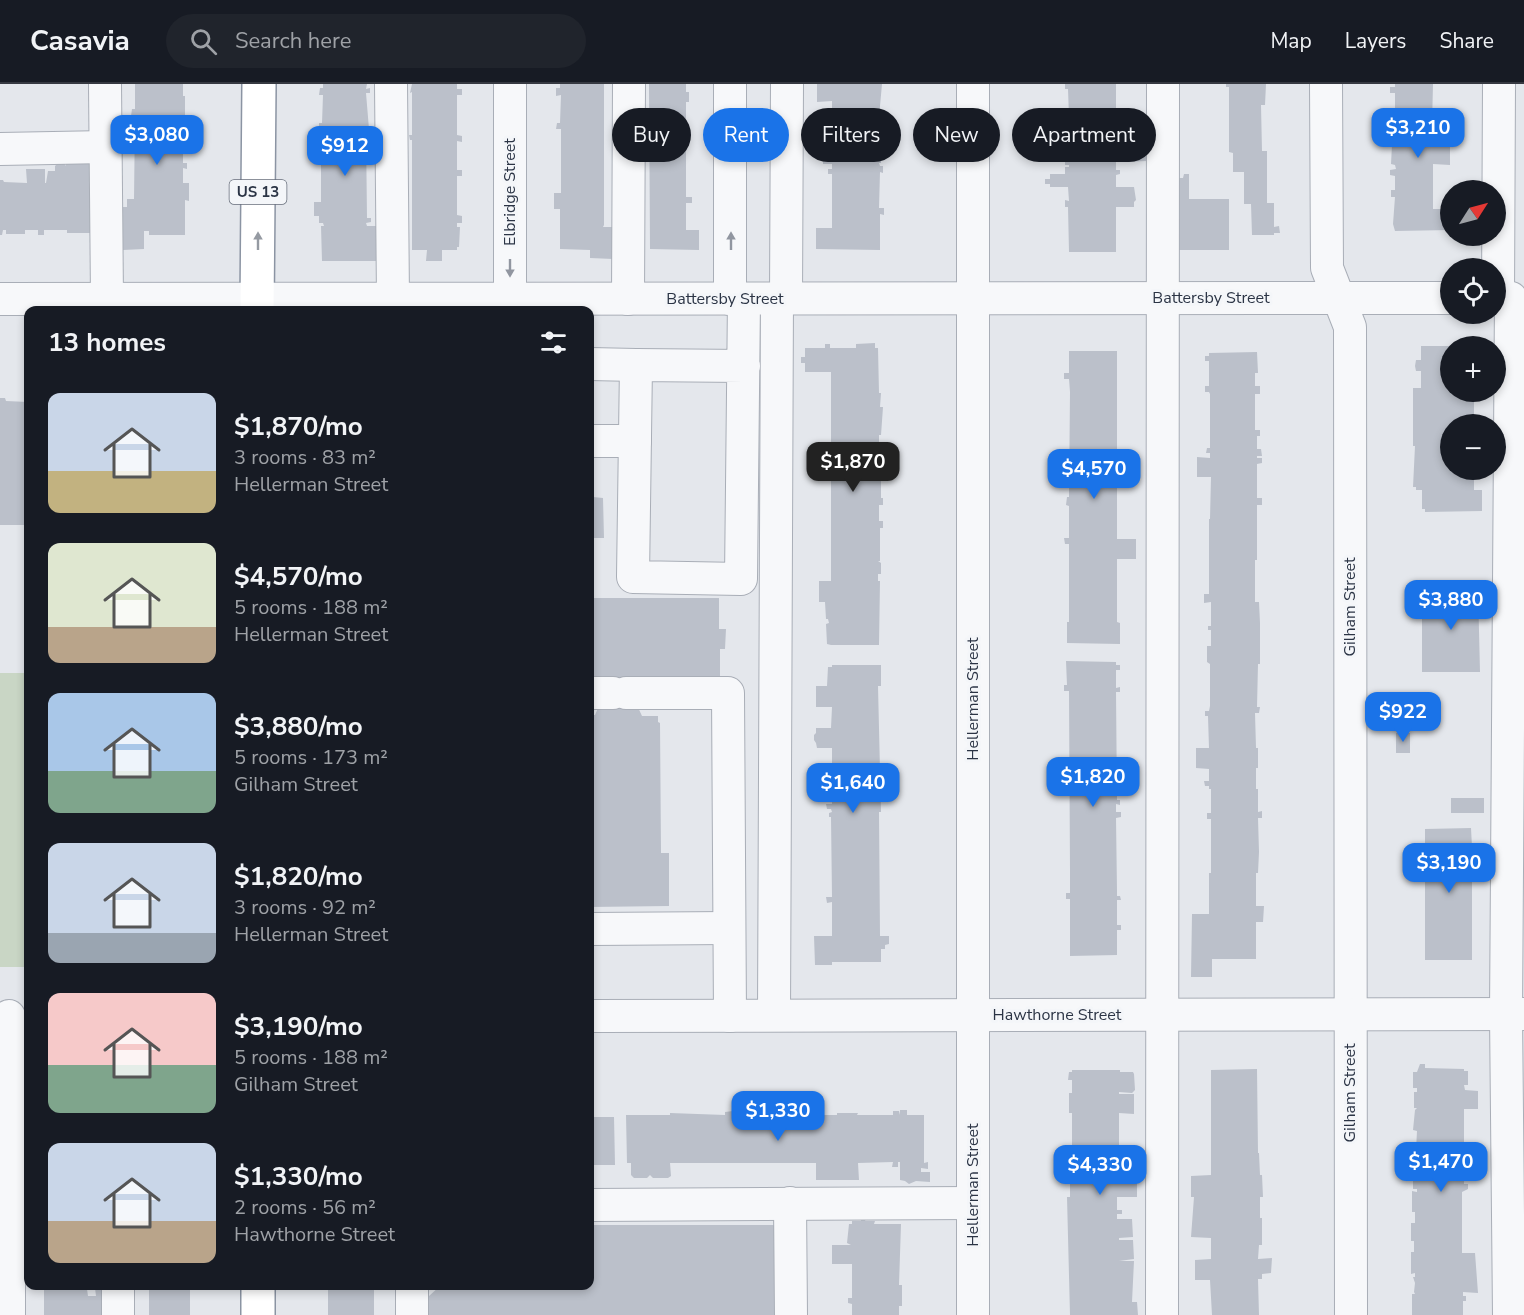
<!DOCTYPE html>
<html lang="en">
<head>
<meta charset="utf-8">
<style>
	:root { --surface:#171b24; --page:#20242c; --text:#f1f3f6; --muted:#9ea1a6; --line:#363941; --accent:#1a73e8 }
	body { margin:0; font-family:"Nunito Sans",sans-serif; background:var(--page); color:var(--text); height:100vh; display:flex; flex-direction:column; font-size:22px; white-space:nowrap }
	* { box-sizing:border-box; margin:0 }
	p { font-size:20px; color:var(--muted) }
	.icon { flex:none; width:33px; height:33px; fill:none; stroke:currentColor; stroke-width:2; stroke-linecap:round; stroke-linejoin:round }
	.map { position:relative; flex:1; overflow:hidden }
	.details { position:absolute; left:24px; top:222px; width:570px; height:984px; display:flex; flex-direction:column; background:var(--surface); border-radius:12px; box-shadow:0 3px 9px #0003 }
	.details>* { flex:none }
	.guide { position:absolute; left:612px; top:24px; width:570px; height:54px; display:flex; gap:12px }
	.needle { width:39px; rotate:54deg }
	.buttons { position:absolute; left:1440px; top:96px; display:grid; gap:12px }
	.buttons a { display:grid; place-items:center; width:66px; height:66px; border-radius:50%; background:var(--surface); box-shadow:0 3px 9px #0003; font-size:30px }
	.price { position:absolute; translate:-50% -51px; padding:0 14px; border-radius:12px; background:var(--accent); color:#fff; font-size:20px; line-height:39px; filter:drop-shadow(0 2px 3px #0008) }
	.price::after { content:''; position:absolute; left:50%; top:36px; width:18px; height:14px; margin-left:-9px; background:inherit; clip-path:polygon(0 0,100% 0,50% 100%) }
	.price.active { background:#222; color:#fff }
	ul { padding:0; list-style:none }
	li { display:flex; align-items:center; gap:18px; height:150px; padding:0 24px }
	li span { display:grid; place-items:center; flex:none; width:168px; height:120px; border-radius:12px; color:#555 }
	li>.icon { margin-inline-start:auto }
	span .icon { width:72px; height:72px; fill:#fffc; stroke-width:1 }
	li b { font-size:26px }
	h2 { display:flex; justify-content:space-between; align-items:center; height:72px; padding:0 24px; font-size:26px }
	.chip { padding:0 21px; border-radius:27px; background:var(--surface); box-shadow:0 3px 9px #0003; font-size:21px; line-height:54px }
	.chip.active { background:var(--accent); color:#fff }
	header { display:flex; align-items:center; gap:36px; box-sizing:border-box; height:84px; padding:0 30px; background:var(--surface); border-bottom:2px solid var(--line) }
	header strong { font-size:28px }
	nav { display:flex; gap:33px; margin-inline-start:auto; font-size:21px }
	.search { width:420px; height:54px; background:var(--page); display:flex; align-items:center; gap:15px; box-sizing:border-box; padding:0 21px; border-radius:33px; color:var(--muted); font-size:22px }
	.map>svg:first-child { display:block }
	.green { fill:#c9d6c5 }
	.building { fill:#bbc0ca; fill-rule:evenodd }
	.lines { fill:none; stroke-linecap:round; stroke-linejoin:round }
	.minor-casing { stroke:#a9aeb7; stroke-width:34 }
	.highway-casing { stroke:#8b94a3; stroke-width:36 }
	.minor { stroke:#f7f8fa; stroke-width:32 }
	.highway { stroke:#fff; stroke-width:33 }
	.oneway { fill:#959aa2 }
	.oneway2 { fill:#9196a0 }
	.labels { text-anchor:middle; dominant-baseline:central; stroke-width:6; stroke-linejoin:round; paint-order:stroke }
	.shield { fill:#f4f6f9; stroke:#676e7b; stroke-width:1.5 }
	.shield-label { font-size:15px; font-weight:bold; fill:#2b3445 }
	.street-label { font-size:16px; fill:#2b3445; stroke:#f4f6f9 }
</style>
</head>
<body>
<header>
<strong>Casavia</strong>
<div class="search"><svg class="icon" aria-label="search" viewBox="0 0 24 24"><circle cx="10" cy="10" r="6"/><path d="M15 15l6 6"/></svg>Search here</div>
<nav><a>Map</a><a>Layers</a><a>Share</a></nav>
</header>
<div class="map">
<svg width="1524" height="1231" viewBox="0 0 1524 1231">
	<rect width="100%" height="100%" fill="#e4e7ec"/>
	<rect class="green" x="0" y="589" width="28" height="294"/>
	<g class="building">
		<polygon points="135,0 183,0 183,12 185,12 185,33 183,34 183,36 187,37 187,44 183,44 183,79 187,79 187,85 183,84 183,99 189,99 189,117 185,116 185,151 149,151 149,147 144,147 144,165 123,166 123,134 119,135 120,123 127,123 127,115 134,115 135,33 131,32 132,25 135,25"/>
		<polygon points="323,0 367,0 366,5 370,4 370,9 366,9 369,45 366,45 366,48 367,134 371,134 371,138 366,139 367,142 381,142 381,177 322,177 321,142 324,142 323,139 319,139 319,132 314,132 314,118 321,118 321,45 319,45 319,39 322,39 323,11 319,11 320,4 323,4"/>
		<polygon points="412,0 457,0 457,5 462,5 462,11 457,11 457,51 462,52 462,58 457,57 457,86 462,86 462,92 457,92 457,131 462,132 462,139 457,139 457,143 460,143 459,163 457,163 457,166 442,166 442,177 426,177 427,166 412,166 412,56 410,56 409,51 412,51 412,8 410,9"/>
		<polygon points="560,0 604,0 604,141 603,143 613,143 613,175 590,174 590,166 560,165 560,125 554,125 554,109 561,109 561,45 556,45 557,39 560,39 561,11 556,12 556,4 560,4"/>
		<polygon points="649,0 686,0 686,8 689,8 689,18 686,18 686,113 692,113 692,119 686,119 686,146 699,146 699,166 650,165"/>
		<polygon points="817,0 882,0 879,33 884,33 884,38 880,39 879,41 881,41 881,60 880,60 881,64 881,79 879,79 880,82 883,82 883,89 880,88 879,124 884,124 884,131 880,130 880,166 816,165 816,144 832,144 832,90 828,90 828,85 832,85 832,80 823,80 823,60 832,61 832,48 828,48 828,42 832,42 832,17 817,18"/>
		<polygon points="1065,0 1116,0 1116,32 1120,32 1119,38 1116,38 1116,43 1120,43 1120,49 1116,49 1116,74 1119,74 1119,78 1116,78 1116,86 1120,86 1120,90 1116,91 1116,103 1134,103 1136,116 1134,118 1134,123 1116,123 1116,168 1069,168 1068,123 1065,123 1065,116 1069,117 1068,103 1050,103 1050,100 1045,100 1045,95 1050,95 1050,90 1065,90 1065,83 1069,83 1069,81 1065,81 1065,76 1069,75 1068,47 1064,48 1065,42 1068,41 1069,39 1064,40 1065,33 1069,33 1068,5 1065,5"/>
		<polygon points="1226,0 1266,0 1265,21 1261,21 1262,67 1267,67 1267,119 1274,119 1274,143 1279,142 1280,149 1274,149 1274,151 1252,151 1251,120 1244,120 1244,88 1233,88 1233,69 1229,68 1229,3 1226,3"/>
		<polygon points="1395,0 1433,0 1432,41 1451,42 1453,44 1453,58 1450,62 1450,81 1433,80 1433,125 1450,125 1450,146 1395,147 1393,140 1395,113 1391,113 1391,106 1395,106 1395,92 1390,91 1390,86 1396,85 1395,81 1391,80 1392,61 1395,61 1395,34 1393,34 1393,28 1395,28 1395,9 1390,9 1390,3 1395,3"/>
		<polygon points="1147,64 1147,77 1121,78 1121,65"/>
		<polygon points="92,78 92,149 67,149 67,146 44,146 44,151 38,151 38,146 25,146 25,150 6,150 6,146 3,146 2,151 0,151 0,96 3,96 4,98 27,99 26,85 45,85 45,99 46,99 48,87 55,87 55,82 58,79 64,79 66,82 66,79"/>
		<polygon points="1184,90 1189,90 1189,115 1229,115 1229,166 1167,166 1167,94 1183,94"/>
		<rect x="1460" y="152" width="18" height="4"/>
		<polygon points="875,259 875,264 878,264 879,309 881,309 880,323 883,323 881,351 879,351 879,394 881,394 881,414 883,414 883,421 879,421 879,437 883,437 883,444 880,444 880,477 878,477 881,479 881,490 878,490 878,497 880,497 879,561 831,561 827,560 826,540 829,539 828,535 826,535 825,518 819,518 819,497 831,497 831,288 805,288 805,279 801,279 801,273 805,273 805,264 825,264 825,260 830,260 830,264 856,264 856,260"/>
		<polygon points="1421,262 1450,262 1450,308 1474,308 1474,340 1450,340 1450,386 1474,386 1474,406 1482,406 1482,427 1425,428 1425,425 1422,425 1422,406 1416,406 1416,403 1413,403 1415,362 1413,362 1413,304 1421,304 1421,287 1416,287 1415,282 1416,276 1421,276"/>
		<polygon points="1069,267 1117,267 1117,455 1136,455 1136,475 1117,475 1117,538 1120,539 1120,560 1067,559 1067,538 1069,538 1069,460 1065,460 1064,454 1069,454 1069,422 1066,421 1067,413 1069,413 1070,308 1069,295 1064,295 1064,289 1069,289"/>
		<polygon points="1257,268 1258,289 1255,289 1255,302 1260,302 1260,310 1255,310 1255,346 1260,346 1260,352 1257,352 1257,365 1261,365 1262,372 1257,372 1257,374 1262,374 1262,379 1257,380 1257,414 1262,414 1262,421 1257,421 1257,476 1255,476 1255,518 1259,518 1260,539 1260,580 1258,580 1257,623 1260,623 1259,629 1255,629 1256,664 1258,664 1258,684 1256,684 1256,705 1258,705 1258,728 1262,727 1262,734 1258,734 1259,768 1258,789 1256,789 1256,822 1264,822 1263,838 1256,838 1256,875 1212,875 1212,893 1191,893 1192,830 1209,830 1209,789 1211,789 1211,735 1207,735 1207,729 1211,729 1211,705 1209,705 1209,702 1205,702 1204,697 1209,697 1209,685 1196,684 1196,664 1209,664 1208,632 1205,632 1205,627 1209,627 1210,622 1210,580 1207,578 1207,562 1211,562 1211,546 1208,546 1208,542 1211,542 1211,518 1204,519 1204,510 1209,510 1209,435 1210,435 1211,393 1197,393 1197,373 1210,374 1210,369 1206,369 1207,364 1210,364 1210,310 1209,308 1205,308 1205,302 1209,302 1209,277 1205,277 1205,272 1209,272 1209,269"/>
		<polygon points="0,314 5,314 6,317 28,318 28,441 0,441"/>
		<polygon points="590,387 593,387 593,413 603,414 604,454 590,454"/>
		<polygon points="1422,506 1478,506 1480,588 1422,588"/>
		<polygon points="590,514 719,514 719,545 726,545 725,565 720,565 720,597 635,617 642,632 658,632 658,638 660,639 661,769 669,769 669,822 590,823 590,631 595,631 601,617 590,598"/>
		<polygon points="1066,577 1116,578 1116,581 1120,581 1120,586 1116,586 1116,604 1120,603 1120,608 1116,608 1117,716 1120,716 1120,721 1116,720 1116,728 1121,728 1121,733 1116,734 1117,807 1117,812 1120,812 1121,816 1117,816 1117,841 1121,841 1121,846 1117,846 1117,871 1070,872 1070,815 1066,815 1066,809 1070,809 1070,787 1069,607 1064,607 1064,601 1067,601"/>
		<polygon points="832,581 881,581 881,602 878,602 881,728 879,728 880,852 889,852 889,860 885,861 885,865 881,865 881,878 832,878 832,881 815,881 814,852 832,852 832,818 827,819 826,813 832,813 831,733 829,733 829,729 832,728 831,725 827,725 826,720 832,720 832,707 816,707 816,687 832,687 832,664 817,664 816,659 814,656 814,651 816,649 816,644 831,644 832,623 816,623 816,602 827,602 828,583 832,583"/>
		<rect x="1396" y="649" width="14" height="20"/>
		<rect x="1451" y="714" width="33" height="15"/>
		<polygon points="1471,744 1473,782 1476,782 1476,786 1472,787 1472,876 1425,876 1425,745"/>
		<polygon points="1420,980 1425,980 1425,984 1464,985 1464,987 1468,987 1468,1001 1464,1001 1465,1006 1478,1007 1478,1025 1464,1025 1464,1100 1468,1100 1468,1105 1462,1108 1462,1169 1475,1169 1478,1209 1463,1208 1463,1212 1466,1212 1466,1217 1463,1217 1463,1231 1412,1231 1412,1210 1415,1210 1414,1208 1415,1199 1413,1193 1415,1193 1415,1189 1411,1190 1411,1168 1414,1168 1414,1157 1411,1157 1411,1139 1415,1139 1415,1128 1412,1128 1412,1107 1417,1108 1417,1105 1413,1105 1413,1090 1417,1090 1415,1070 1417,1070 1417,1066 1416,1066 1417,1047 1413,1046 1415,1026 1417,1024 1414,1024 1414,1008 1417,1008 1417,1004 1413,1004 1413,988 1417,988"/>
		<polygon points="1257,985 1258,1069 1259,1069 1260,1091 1262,1091 1263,1113 1260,1113 1260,1134 1262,1134 1262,1161 1259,1161 1258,1175 1272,1174 1271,1189 1262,1190 1262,1195 1258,1195 1259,1231 1212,1231 1210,1196 1195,1196 1195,1176 1211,1175 1211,1154 1191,1153 1194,1113 1191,1113 1191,1092 1211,1091 1211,986"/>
		<polygon points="1072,986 1120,986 1120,988 1133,988 1134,990 1135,1006 1132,1009 1119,1008 1119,1010 1134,1010 1134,1030 1119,1029 1119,1071 1117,1074 1132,1073 1132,1090 1117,1090 1117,1093 1137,1093 1137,1113 1117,1113 1117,1126 1122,1126 1122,1130 1117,1130 1117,1135 1132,1135 1133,1153 1119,1154 1119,1156 1133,1156 1134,1175 1119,1177 1134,1177 1132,1218 1137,1218 1138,1231 1070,1231 1067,1113 1070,1113 1070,1092 1067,1092 1067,1070 1072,1070 1072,1029 1069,1029 1069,1009 1072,1009 1072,996 1068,996 1069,988 1072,988"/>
		<polygon points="900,1026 907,1026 907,1031 924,1031 924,1079 928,1078 928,1085 921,1084 921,1088 930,1088 930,1098 916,1097 909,1100 905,1097 900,1096 900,1078 898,1078 898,1083 892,1083 893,1078 858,1079 859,1096 816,1096 816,1079 670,1079 671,1092 668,1094 653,1094 650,1091 647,1094 634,1094 631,1091 631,1079 627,1079 626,1031 670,1031 670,1029 725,1031 725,1028 733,1027 741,1028 741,1031 816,1029 816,1031 837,1031 837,1029 858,1029 857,1031 893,1031 893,1027 899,1027 900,1031"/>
		<polygon points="590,1033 614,1033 615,1081 590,1081"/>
		<polygon points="861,1134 866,1134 865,1137 875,1137 874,1140 901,1140 899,1201 902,1201 902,1222 899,1222 899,1231 852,1231 852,1220 848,1219 848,1214 852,1214 852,1180 832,1180 832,1161 851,1161 847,1159 849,1140 852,1140 852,1137 861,1137"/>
		<polygon points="590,1141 777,1141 777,1231 429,1231 429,1212 440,1202 590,1202"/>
		<path d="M44 1202H103V1231H44ZM95 1204 96 1212H88L87 1205Z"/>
		<rect x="149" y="1202" width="41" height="29"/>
		<rect x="328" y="1202" width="46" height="29"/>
	</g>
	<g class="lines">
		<defs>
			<g id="minor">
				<polyline points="105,0 107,215"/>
				<polyline points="391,0 393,215"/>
				<polyline points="973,0 973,1231"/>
				<polyline points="1326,0 1327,184 1350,243 1351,1231"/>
				<polyline points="0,65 106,63"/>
				<polyline points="786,214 787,0"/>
				<polyline points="1498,214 1499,0"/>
				<polyline points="0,215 1450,214"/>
				<polyline points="628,215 629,0"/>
				<polyline points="730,215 730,0"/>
				<polyline points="510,216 510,0"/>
				<polyline points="590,280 636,281"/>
				<polyline points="744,282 636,281 633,493 741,495 744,215"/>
				<polyline points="590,357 635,357"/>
				<polyline points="590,609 613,609"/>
				<polyline points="626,609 728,609 730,932"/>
				<polyline points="590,845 729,844"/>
				<polyline points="774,931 777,214"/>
				<polyline points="9,932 9,1231"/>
				<polyline points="590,932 1524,930"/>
				<polyline points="790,1119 791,1231"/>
				<polyline points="590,1121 973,1119"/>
				<polyline points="118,1231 118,1202"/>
				<polyline points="412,1231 412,1202"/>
				<polyline points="1162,1231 1163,0"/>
				<polyline points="1509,1231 1506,930 1511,214"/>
			</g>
			<g id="highway">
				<polyline points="257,226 259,0"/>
				<polyline points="258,1202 258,1231"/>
			</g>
		</defs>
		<use href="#minor" class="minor-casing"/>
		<use href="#highway" class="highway-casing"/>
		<use href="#minor" class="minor"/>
		<use href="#highway" class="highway"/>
	</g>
	<defs><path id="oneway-solid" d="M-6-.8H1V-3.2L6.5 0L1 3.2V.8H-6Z" transform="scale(1.5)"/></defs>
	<use class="oneway" href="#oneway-solid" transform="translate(258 157) rotate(-90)"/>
	<g class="oneway2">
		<use href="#oneway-solid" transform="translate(731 157) rotate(-90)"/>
		<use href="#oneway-solid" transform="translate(510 184) rotate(90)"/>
	</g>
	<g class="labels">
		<rect class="shield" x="229.5" y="96" width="57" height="24" rx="4.5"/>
		<g class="shield-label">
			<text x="258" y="108">US 13</text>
		</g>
		<g class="street-label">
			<text transform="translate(510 108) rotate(-90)">Elbridge Street</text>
			<text x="1211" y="214">Battersby Street</text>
			<text x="725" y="215">Battersby Street</text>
			<text transform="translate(1350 523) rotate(-90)">Gilham Street</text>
			<text transform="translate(973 615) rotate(-90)">Hellerman Street</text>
			<text x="1057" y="931">Hawthorne Street</text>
			<text transform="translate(1350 1009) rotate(-90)">Gilham Street</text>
			<text transform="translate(973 1101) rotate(-90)">Hellerman Street</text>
		</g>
	</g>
</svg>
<div class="buttons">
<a><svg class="needle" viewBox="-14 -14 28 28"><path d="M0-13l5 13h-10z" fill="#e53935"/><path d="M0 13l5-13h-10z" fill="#9ea1a6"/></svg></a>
<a><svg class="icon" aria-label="locate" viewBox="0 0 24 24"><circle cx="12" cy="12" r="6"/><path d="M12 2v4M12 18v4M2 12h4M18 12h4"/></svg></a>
<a>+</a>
<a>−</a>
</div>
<b class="price" style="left:1418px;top:75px">$3,210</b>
<b class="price" style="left:157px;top:82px">$3,080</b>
<b class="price" style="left:345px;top:93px">$912</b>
<b class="price active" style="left:853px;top:409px">$1,870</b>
<b class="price" style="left:1094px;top:416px">$4,570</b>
<b class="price" style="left:1451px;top:547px">$3,880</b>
<b class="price" style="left:1403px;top:659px">$922</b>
<b class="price" style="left:1093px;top:724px">$1,820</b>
<b class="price" style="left:853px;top:730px">$1,640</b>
<b class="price" style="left:1449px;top:810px">$3,190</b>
<b class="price" style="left:778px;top:1058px">$1,330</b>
<b class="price" style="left:1441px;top:1109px">$1,470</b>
<b class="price" style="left:1100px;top:1112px">$4,330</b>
<div class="guide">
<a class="chip">Buy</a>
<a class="chip active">Rent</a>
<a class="chip">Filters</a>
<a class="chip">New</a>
<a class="chip">Apartment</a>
</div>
<section class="details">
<h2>13 homes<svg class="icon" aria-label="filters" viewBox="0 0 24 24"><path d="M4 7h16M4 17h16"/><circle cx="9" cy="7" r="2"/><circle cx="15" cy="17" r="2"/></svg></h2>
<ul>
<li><span style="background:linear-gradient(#c9d6e8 65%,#c2b280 0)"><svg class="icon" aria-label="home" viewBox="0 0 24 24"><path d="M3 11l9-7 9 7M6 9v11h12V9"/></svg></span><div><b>$1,870/mo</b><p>3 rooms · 83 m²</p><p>Hellerman Street</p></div></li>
<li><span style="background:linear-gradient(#dfe7d0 70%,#b9a48a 0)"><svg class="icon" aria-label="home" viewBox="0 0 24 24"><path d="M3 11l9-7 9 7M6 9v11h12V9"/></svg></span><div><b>$4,570/mo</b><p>5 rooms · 188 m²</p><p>Hellerman Street</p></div></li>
<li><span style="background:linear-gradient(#a9c7e8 65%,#7fa58c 0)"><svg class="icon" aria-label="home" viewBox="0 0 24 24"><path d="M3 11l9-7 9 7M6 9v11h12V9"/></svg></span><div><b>$3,880/mo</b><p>5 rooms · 173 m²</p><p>Gilham Street</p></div></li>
<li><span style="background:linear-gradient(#c9d6e8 75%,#9aa5b1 0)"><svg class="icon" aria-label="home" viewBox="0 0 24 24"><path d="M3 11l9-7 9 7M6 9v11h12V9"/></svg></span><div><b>$1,820/mo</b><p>3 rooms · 92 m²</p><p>Hellerman Street</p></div></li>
<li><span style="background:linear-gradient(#f6c9c9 60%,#7fa58c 0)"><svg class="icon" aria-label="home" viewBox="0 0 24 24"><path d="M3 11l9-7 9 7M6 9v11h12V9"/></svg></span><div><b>$3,190/mo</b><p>5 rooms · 188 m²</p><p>Gilham Street</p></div></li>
<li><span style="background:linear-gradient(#c9d6e8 65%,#b9a48a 0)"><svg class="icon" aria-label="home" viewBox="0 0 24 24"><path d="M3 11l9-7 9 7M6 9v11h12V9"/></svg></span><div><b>$1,330/mo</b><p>2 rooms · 56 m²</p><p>Hawthorne Street</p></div></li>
</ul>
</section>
</div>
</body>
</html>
